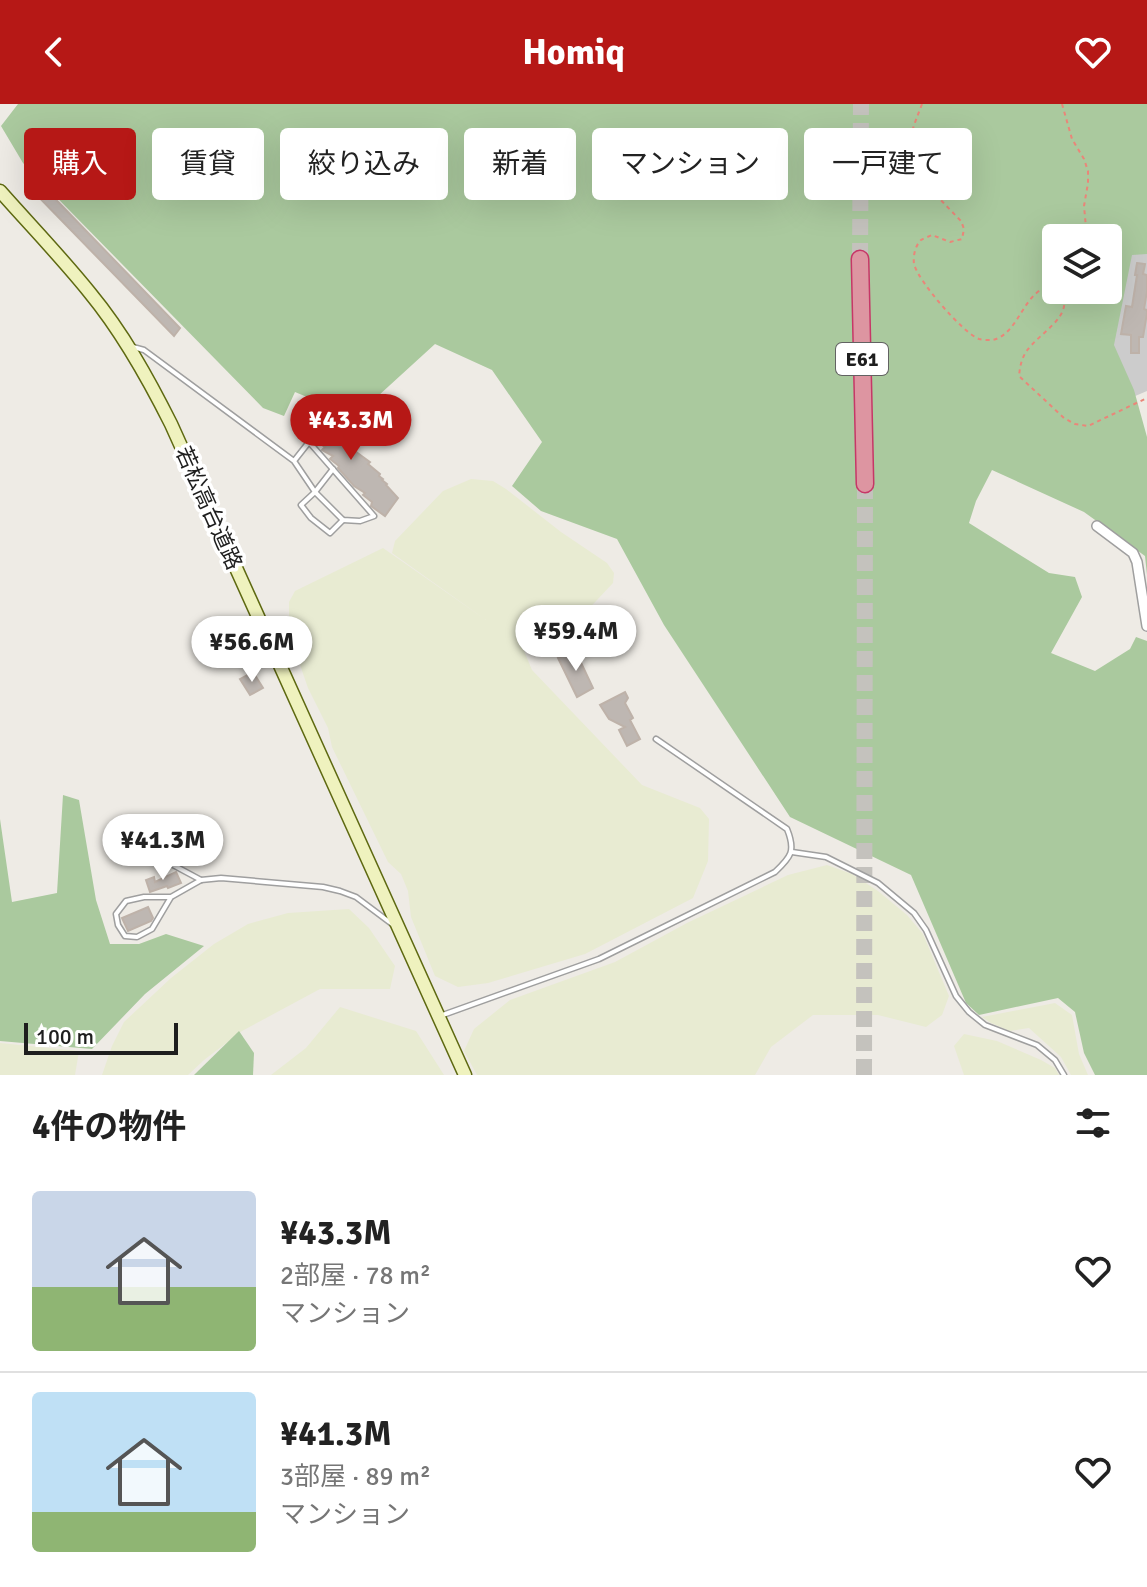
<!DOCTYPE html>
<html lang="ja">
<head>
<meta charset="utf-8">
<style>
	:root { --surface:#fff; --page:#f6f6f6; --text:#222; --muted:#767676; --line:#e0e0e0; --accent:#b61816 }
	body { margin:0; font-family:Signika,"Noto Sans JP",sans-serif; background:var(--page); color:var(--text); height:100vh; display:flex; flex-direction:column; font-size:30px; white-space:nowrap }
	* { box-sizing:border-box; margin:0 }
	p { font-size:26px; color:var(--muted) }
	.icon { flex:none; width:44px; height:44px; fill:none; stroke:currentColor; stroke-width:2; stroke-linecap:round; stroke-linejoin:round }
	.map { position:relative; height:971px; overflow:hidden }
	.panel { display:flex; flex-direction:column; background:var(--surface); flex:1 }
	.panel>* { flex:none }
	.guide { position:absolute; left:24px; top:24px; width:1100px; height:72px; display:flex; gap:16px }
	.fabs { position:absolute; left:1042px; top:120px; display:grid; gap:16px }
	.fabs a { display:grid; place-items:center; width:80px; height:80px; border-radius:8px; background:var(--surface); box-shadow:0 8px 32px #0002; font-size:40px }
	.scale { position:absolute; left:24px; bottom:20px; width:154px; box-sizing:border-box; padding-left:8px; border:4px solid #1e1e1e; border-top:0; font-size:22px; line-height:28px; white-space:nowrap; color:#1e1e1e; -webkit-text-stroke:6px #fff; paint-order:stroke }
	.price { position:absolute; translate:-50% -68px; padding:0 18px; border-radius:28px; background:#fff; color:#222; font-size:26px; line-height:52px; filter:drop-shadow(0 2px 4px #0008) }
	.price::after { content:''; position:absolute; left:50%; top:48px; width:24px; height:18px; margin-left:-12px; background:inherit; clip-path:polygon(0 0,100% 0,50% 100%) }
	.price.on { background:var(--accent); color:#fff }
	ul { padding:0; list-style:none }
	li { display:flex; align-items:center; gap:24px; height:200px; padding:0 32px }
	li+li { border-top:2px solid var(--line) }
	li span { display:grid; place-items:center; flex:none; width:224px; height:160px; border-radius:8px; color:#555 }
	li>.icon { margin-inline-start:auto }
	span .icon { width:96px; height:96px; fill:#fffc; stroke-width:1 }
	li b { font-size:34px }
	h2 { display:flex; justify-content:space-between; align-items:center; height:96px; padding:0 32px; font-size:34px }
	.tag { padding:0 28px; border-radius:8px; background:var(--surface); box-shadow:0 8px 32px #0002; font-size:28px; line-height:72px }
	.tag.on { background:var(--accent); color:#fff }
	header { display:flex; justify-content:space-between; align-items:center; height:104px; padding:0 32px; background:var(--accent); color:#fff; font-size:36px; font-weight:700 }
	.map>svg:first-child { display:block }
	.religious { fill:#ccc }
	.farmland { fill:#e8ebd2 }
	.forest { fill:#aac99e; fill-rule:evenodd }
	.building { fill:#beb7b2; stroke:#beb2a9; stroke-width:2 }
	.lines { fill:none; stroke-linecap:round; stroke-linejoin:round }
	.highway-tunnel { stroke:#c4c2bd; stroke-width:16; stroke-dasharray:16 8; stroke-linecap:butt }
	.lane-casing { stroke:#9f9f9f; stroke-width:7 }
	.street-casing { stroke:#9f9f9f; stroke-width:12 }
	.secondary-casing { stroke:#5e6911; stroke-width:15 }
	.highway-casing { stroke:#c63767; stroke-width:19 }
	.path { stroke:#ea8679; stroke-width:2; stroke-dasharray:4 4; stroke-linecap:butt }
	.lane { stroke:#fff; stroke-width:4 }
	.street { stroke:#fff; stroke-width:9 }
	.secondary { stroke:#eff2be; stroke-width:12 }
	.highway { stroke:#dd95a1; stroke-width:16 }
	.labels { text-anchor:middle; dominant-baseline:central; stroke-width:7; stroke-linejoin:round; paint-order:stroke }
	.shield { fill:#fff; stroke:#626262; stroke-width:2 }
	.shield-label { font-size:20px; font-weight:bold; fill:#1e1e1e }
	.street-label { font-size:22px; fill:#1e1e1e; stroke:#fff }
</style>
</head>
<body>
<header><svg class="icon" aria-label="back" viewBox="0 0 24 24"><path d="M15 5l-7 7 7 7"/></svg>Homiq<svg class="icon" aria-label="heart" viewBox="0 0 24 24"><path d="M12 20l-8-8c-3-5 5-10 8-4 3-6 11-1 8 4z"/></svg></header>
<div class="map">
<svg width="1147" height="971" viewBox="0 0 1147 971">
	<rect width="100%" height="100%" fill="#eeebe5"/>
	<polygon class="religious" points="1147,129 1147,287 1114,301 1108,186 1108,134"/>
	<g class="farmland">
		<polygon points="471,375 493,377 506,385 561,428 607,459 614,469 613,479 581,513 548,537 532,542 522,542 532,566 642,681 700,704 709,715 708,757 693,794 585,850 488,879 458,883 435,872 411,813 408,787 401,770 388,758 332,643 328,624 308,584 298,555 298,537 289,513 289,498 295,487 383,444 486,516 392,449 395,437 443,387"/>
		<polygon points="827,761 852,770 878,787 907,811 923,830 949,892 942,911 926,923 878,911 813,911 771,943 755,971 477,971 464,947 474,925 510,896 615,858 687,819 788,771"/>
		<polygon points="349,805 369,824 395,862 390,885 320,885 242,927 204,956 188,971 102,971 112,942 124,918 171,874 214,840 248,820 288,809"/>
		<polygon points="1055,899 1072,911 1079,950 1088,971 1071,971 1061,953 1029,924 1010,927 991,919 982,913"/>
		<polygon points="340,903 416,927 444,971 271,971 306,944"/>
		<polygon points="964,930 997,937 1041,956 1055,964 1059,971 964,971 954,942"/>
		<polygon points="0,939 79,947 75,971 0,971"/>
	</g>
	<g class="forest">
		<path d="M18 0H1147V150L1132 151 1114 241 1134 286 1147 333V471L1145 452 1084 408 992 366 976 397 969 419 1049 469 1075 473 1082 493 1051 549 1095 567 1130 545 1136 533 1147 537V971H1095L1084 949 1075 908 1058 894 979 911 966 899 911 771 790 713 664 521 617 435 541 407 512 382 542 338 492 266 435 240 355 313 295 288 284 312 263 304 23 59 1 22ZM1056 134H1108V186H1056Z"/>
		<polygon points="63,691 79,696 96,796 110,840 139,840 166,830 204,842 145,890 92,945 0,937 0,715 12,798 57,789"/>
		<polygon points="239,927 254,949 253,971 194,971"/>
	</g>
	<g class="building">
		<polygon points="37,76 180,224 174,232 29,83"/>
		<polygon points="1137,159 1145,160 1143,170 1147,171 1147,187 1144,205 1147,206 1147,209 1143,233 1139,233 1139,249 1131,249 1131,231 1121,230 1126,202 1132,203 1137,171 1135,171"/>
		<polygon points="317,303 328,310 327,311 332,314 331,316 336,319 335,321 340,324 338,326 347,334 346,335 351,338 348,342 370,358 368,360 380,370 379,372 383,375 382,376 387,380 386,381 398,394 385,412 371,402 372,398 363,391 365,389 354,382 338,364 339,362 330,355 333,352 322,346 325,343 314,336 316,333 306,327 313,308"/>
		<polygon points="575,546 593,584 577,593 558,554"/>
		<polygon points="253,568 263,584 250,591 240,575"/>
		<polygon points="625,588 628,594 625,599 633,614 630,616 640,635 627,642 619,626 625,623 609,615 600,601"/>
		<polygon points="176,768 181,779 168,784 167,782 150,788 146,776 154,773 155,778"/>
		<polygon points="148,803 153,814 151,817 128,827 122,814"/>
	</g>
	<g class="lines">
		<g class="highway-tunnel">
			<polyline points="860,155 861,0"/>
			<polyline points="864,971 865,380"/>
		</g>
		<defs>
			<g id="lane">
				<polyline points="133,243 144,246 294,357 315,388 343,416 360,417 374,412 309,338 294,357"/>
				<polyline points="309,338 300,327 310,302"/>
				<polyline points="333,365 315,388 301,401 311,414 330,429 343,416"/>
				<polyline points="115,725 131,742 147,753 173,761 201,776"/>
				<polyline points="792,748 826,753 878,779 914,809 926,826 956,892 969,908 985,921 1037,941 1055,956 1064,971"/>
				<polyline points="171,793 144,793 126,797 116,810 118,821 125,832 137,833 152,825 171,793 201,776 221,774 323,783 340,787 356,793 392,820"/>
				<path d="M440 912 599 855 775 768C791 753 796 747 787 725L656 635"/>
			</g>
			<polyline id="street" points="1097,422 1133,449 1137,458 1147,522"/>
			<path id="secondary" d="M0 87C30 121 62 154 90 189 123 229 148 274 171 320L465 971"/>
			<polyline id="highway" points="860,155 865,380"/>
		</defs>
		<use href="#lane" class="lane-casing"/>
		<use href="#street" class="street-casing"/>
		<use href="#secondary" class="secondary-casing"/>
		<use href="#highway" class="highway-casing"/>
		<g class="path">
			<path d="M922 0C914 21 906 39 908 62L961 117 964 125 962 135 950 138 932 131C928 133 924 134 921 136 915 142 913 152 914 160 918 177 963 229 979 235 983 236 988 236 992 236 1021 231 1024 179 1056 183"/>
			<polyline points="1062,0 1072,35 1084,55 1088,67 1088,79 1084,102 1087,134"/>
			<path d="M1060 186C1077 212 1039 228 1026 248 1021 256 1020 263 1019 272L1064 314 1075 320 1088 322 1147 294"/>
		</g>
		<use href="#lane" class="lane"/>
		<use href="#street" class="street"/>
		<use href="#secondary" class="secondary"/>
		<use href="#highway" class="highway"/>
	</g>
	<g class="labels">
		<rect class="shield" x="836" y="239" width="52" height="32" rx="6"/>
		<g class="shield-label">
			<text x="862" y="255">E61</text>
		</g>
		<g class="street-label">
			<text transform="translate(209 404) rotate(66)">若松高台道路</text>
		</g>
	</g>
</svg>
<div class="fabs">
<a><svg class="icon" aria-label="layers" viewBox="0 0 24 24"><path d="M12 4l9 5-9 5-9-5zM3 14l9 5 9-5"/></svg></a>
</div>
<div class="scale">100 m</div>
<b class="price on" style="left:351px;top:358px">¥43.3M</b>
<b class="price" style="left:576px;top:569px">¥59.4M</b>
<b class="price" style="left:252px;top:580px">¥56.6M</b>
<b class="price" style="left:163px;top:778px">¥41.3M</b>
<div class="guide">
<a class="tag on">購入</a>
<a class="tag">賃貸</a>
<a class="tag">絞り込み</a>
<a class="tag">新着</a>
<a class="tag">マンション</a>
<a class="tag">一戸建て</a>
</div>
</div>
<section class="panel">
<h2>4件の物件<svg class="icon" aria-label="filters" viewBox="0 0 24 24"><path d="M4 7h16M4 17h16"/><circle cx="9" cy="7" r="2"/><circle cx="15" cy="17" r="2"/></svg></h2>
<ul>
<li><span style="background:linear-gradient(#c9d6e8 60%,#8fb573 0)"><svg class="icon" aria-label="home" viewBox="0 0 24 24"><path d="M3 11l9-7 9 7M6 9v11h12V9"/></svg></span><div><b>¥43.3M</b><p>2部屋 · 78 m²</p><p>マンション</p></div><svg class="icon" aria-label="heart" viewBox="0 0 24 24"><path d="M12 20l-8-8c-3-5 5-10 8-4 3-6 11-1 8 4z"/></svg></li>
<li><span style="background:linear-gradient(#bfe0f5 75%,#8fb573 0)"><svg class="icon" aria-label="home" viewBox="0 0 24 24"><path d="M3 11l9-7 9 7M6 9v11h12V9"/></svg></span><div><b>¥41.3M</b><p>3部屋 · 89 m²</p><p>マンション</p></div><svg class="icon" aria-label="heart" viewBox="0 0 24 24"><path d="M12 20l-8-8c-3-5 5-10 8-4 3-6 11-1 8 4z"/></svg></li>
</ul>
</section>
</body>
</html>
